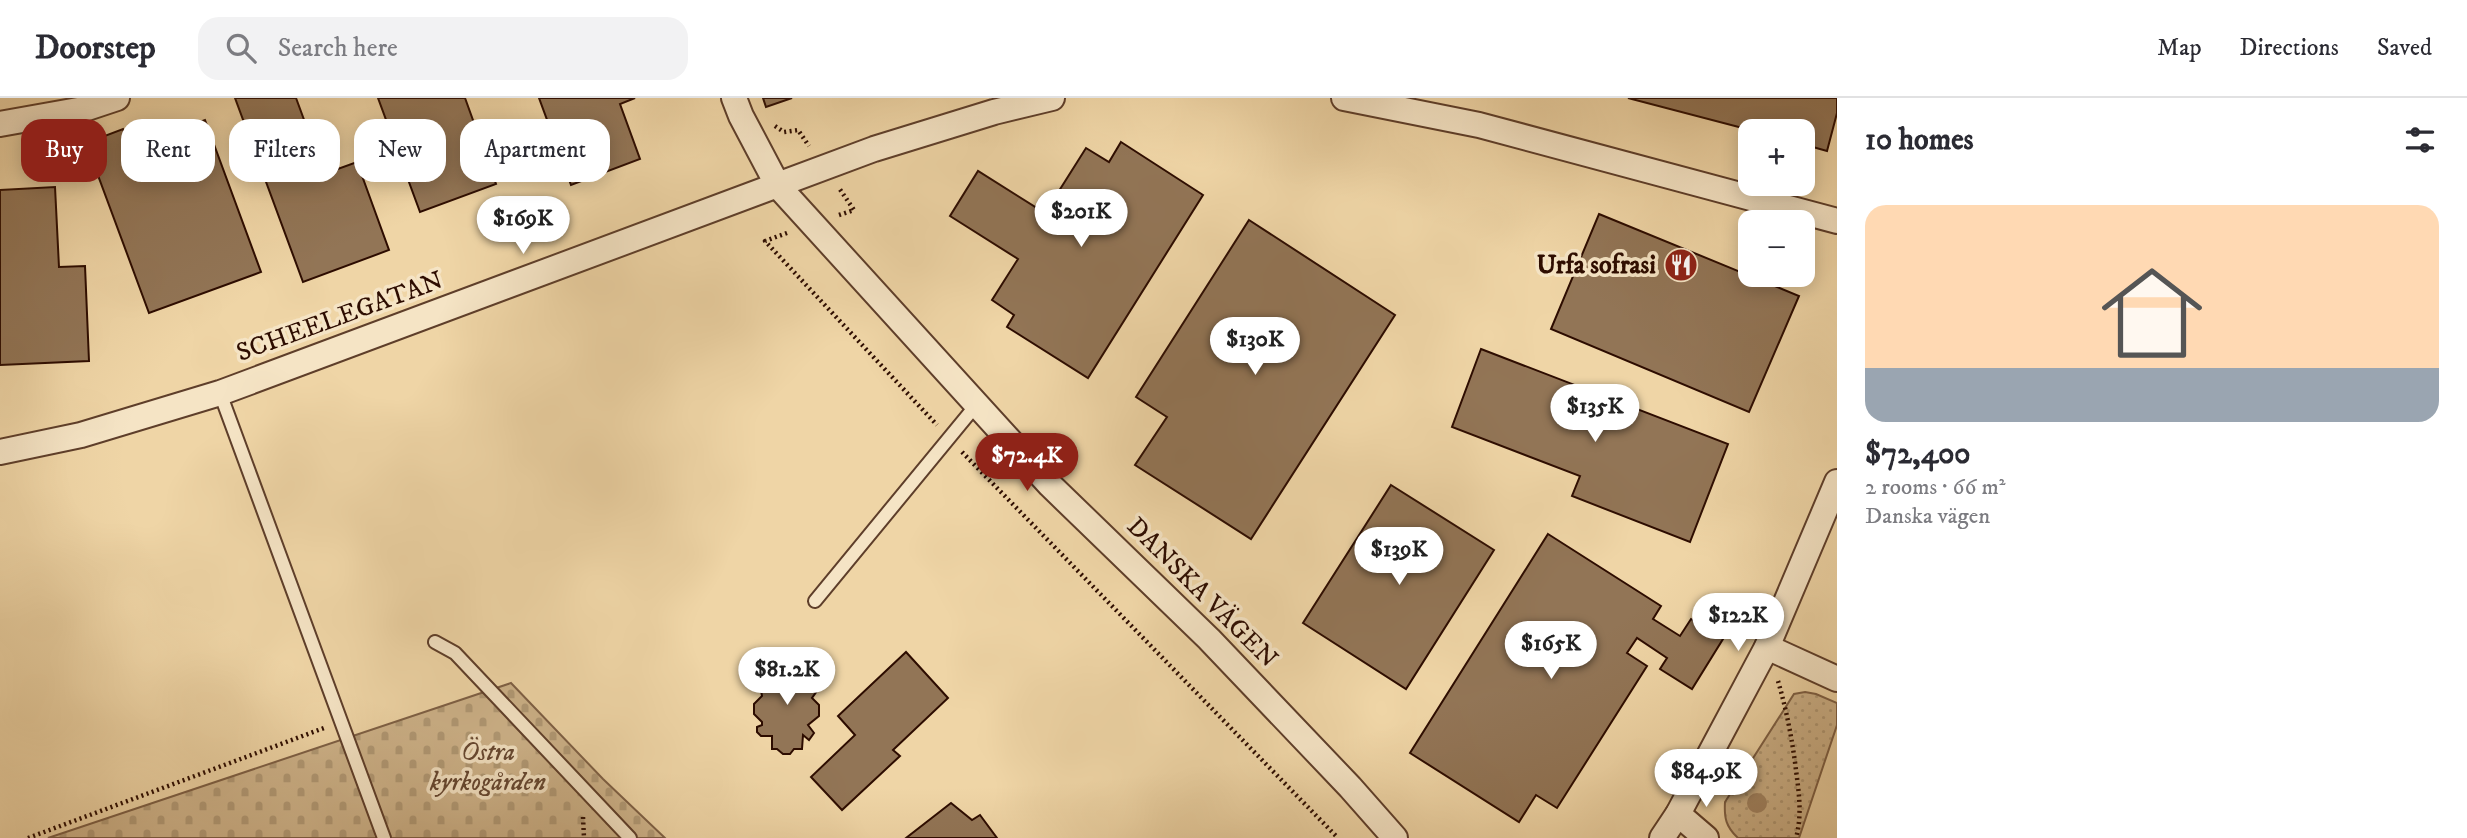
<!DOCTYPE html>
<html lang="en">
<head>
<meta charset="utf-8">
<style>
	:root { --surface:#fff; --page:#f2f2f3; --text:#2b2b33; --muted:#7c7c81; --line:#e1e1e2; --accent:#8f2418 }
	body { margin:0; font-family:"IM FELL DW Pica",serif; background:var(--page); color:var(--text); height:100vh; display:flex; flex-direction:column; font-size:26px; white-space:nowrap }
	* { box-sizing:border-box; margin:0 }
	p { font-size:23px; color:var(--muted) }
	.icon { flex:none; width:38px; height:38px; fill:none; stroke:currentColor; stroke-width:2; stroke-linecap:round; stroke-linejoin:round }
	.map { position:relative; flex:1; overflow:hidden }
	.side { display:flex; flex-direction:column; background:var(--surface); width:630px }
	.side>* { flex:none }
	.guide { position:absolute; left:21px; top:21px; width:665px; height:63px; display:flex; gap:14px }
	.tools { position:absolute; left:1738px; top:21px; display:grid; gap:14px }
	.tools a { display:grid; place-items:center; width:77px; height:77px; border-radius:14px; background:var(--surface); box-shadow:0 4px 18px #0003; font-size:35px }
	.price { position:absolute; translate:-50% -60px; padding:0 16px; border-radius:24px; background:#fff; color:#222; font-size:23px; line-height:46px; filter:drop-shadow(0 2px 4px #0008) }
	.price::after { content:''; position:absolute; left:50%; top:42px; width:21px; height:16px; margin-left:-10px; background:inherit; clip-path:polygon(0 0,100% 0,50% 100%) }
	.price.active { background:var(--accent); color:#fff }
	ul { padding:0; list-style:none }
	li { display:grid; align-content:center; gap:14px; height:371px; padding:0 28px }
	li+li { border-top:2px solid var(--line) }
	li span { display:grid; place-items:center; height:217px; border-radius:21px; color:#555 }
	li>.icon { margin-inline-start:auto }
	span .icon { width:126px; height:126px; fill:#fffc; stroke-width:1 }
	li b { font-size:30px }
	h2 { display:flex; justify-content:space-between; align-items:center; height:84px; padding:0 28px; font-size:30px }
	.chip { padding:0 24px; border-radius:21px; background:var(--surface); box-shadow:0 4px 18px #0003; font-size:24px; line-height:63px }
	.chip.active { background:var(--accent); color:#fff }
	header { display:flex; align-items:center; gap:42px; box-sizing:border-box; height:98px; padding:0 35px; background:var(--surface); border-bottom:2px solid var(--line) }
	header strong { font-size:33px }
	nav { display:flex; gap:38px; margin-inline-start:auto; font-size:24px }
	.search { width:490px; height:63px; background:var(--page); display:flex; align-items:center; gap:18px; box-sizing:border-box; padding:0 24px; border-radius:21px; color:var(--muted); font-size:26px }
	main { display:flex; flex:1; min-height:0 }
	.map>svg:first-child { display:block }
	.grass { fill:url(#grass-dots); stroke:#7e6045; stroke-width:2 }
	.cemetery { fill:url(#cemetery-stones); stroke:#7e6045; stroke-width:2 }
	.building { fill:#927556; stroke:#2d0c00; stroke-width:2 }
	.lines { fill:none; stroke-linecap:round; stroke-linejoin:round }
	.lane-casing { stroke:#5e3e2a; stroke-width:16 }
	.street-casing { stroke:#5e3e2a; stroke-width:28 }
	.path { stroke:#2d0c00; stroke-width:4.5; stroke-dasharray:2 3.5; stroke-linecap:butt }
	.lane { stroke:#f5e4c5; stroke-width:12 }
	.street { stroke:#f5e4c5; stroke-width:24 }
	.tree { fill:#a38665 }
	.labels { text-anchor:middle; dominant-baseline:central; stroke-width:7; stroke-linejoin:round; paint-order:stroke }
	.poi-label { font-size:26px; font-weight:bold; fill:#2d0c00; stroke:#f5e4c5; text-anchor:end }
	.street-label { font-size:26px; fill:#2d0c00; stroke:#f5e4c5 }
	.park-label { font-size:26px; font-style:italic; fill:#654630; stroke:#f5e4c5 }
</style>
</head>
<body>
<header>
<strong>Doorstep</strong>
<div class="search"><svg class="icon" aria-label="search" viewBox="0 0 24 24"><circle cx="10" cy="10" r="6"/><path d="M15 15l6 6"/></svg>Search here</div>
<nav><a>Map</a><a>Directions</a><a>Saved</a></nav>
</header>
<main>
<div class="map">
<svg width="1837" height="740" viewBox="0 0 1837 740">
	<defs>
		<pattern id="grass-dots" width="8" height="8" patternUnits="userSpaceOnUse" patternTransform="scale(1.75)"><rect width="8" height="8" fill="#ceb38a"/><path d="M2 2h.1M6 6h.1" fill="none" stroke="#b19975" stroke-width="1.8" stroke-linecap="round"/></pattern>
		<pattern id="cemetery-stones" width="16" height="16" patternUnits="userSpaceOnUse" patternTransform="scale(1.75)"><rect width="16" height="16" fill="#ceb38a"/><path d="M2 7V4a2 2 0 0 1 4 0v3zM10 15v-3a2 2 0 0 1 4 0v3z" fill="#b19975"/></pattern>
	</defs>
	<rect width="100%" height="100%" fill="#efd5a6"/>
	<filter id="stains"><feTurbulence type="fractalNoise" baseFrequency=".00286" numOctaves="4"/><feColorMatrix values="0 0 0 0 .2 0 0 0 0 .09 0 0 0 0 .02 0 0 0 .5 -.17"/></filter>
	<radialGradient id="worn" r=".72"><stop offset=".6" stop-color="#630" stop-opacity="0"/><stop offset="1" stop-color="#630" stop-opacity=".3"/></radialGradient>
	<path class="grass" d="M1805 594 1816 596 1837 605V627L1799 740H1738C1726 729 1724 720 1725 704L1794 596Z"/>
	<polygon class="cemetery" points="511,585 603,681 665,740 48,740"/>
	<g class="building">
		<polygon points="235,0 296,0 324,76 357,64 389,152 303,184"/>
		<polygon points="378,0 465,0 496,86 420,114"/>
		<polygon points="539,0 635,0 620,6 640,61 571,87"/>
		<polygon points="763,0 792,0 766,9"/>
		<polygon points="1628,0 1837,0 1837,15 1827,53 1802,46 1802,33 1754,33"/>
		<polygon points="205,22 261,174 149,215 86,45 123,31 129,50"/>
		<polygon points="1121,44 1203,97 1088,280 1007,229 1014,217 992,202 1018,161 950,118 978,73 1045,115 1086,50 1109,64"/>
		<polygon points="55,89 59,169 85,168 89,263 0,267 0,92"/>
		<polygon points="1599,116 1799,198 1749,314 1551,231"/>
		<polygon points="1249,122 1395,217 1251,441 1135,367 1167,319 1136,299"/>
		<polygon points="1481,251 1728,346 1690,444 1572,398 1580,378 1452,329"/>
		<polygon points="1391,387 1494,452 1406,591 1303,525"/>
		<polygon points="1548,436 1661,508 1653,521 1680,538 1691,521 1723,541 1692,591 1660,571 1667,560 1637,540 1627,555 1647,568 1557,710 1536,697 1519,724 1410,655"/>
		<polygon points="906,554 948,600 893,652 900,658 842,712 811,679 855,637 838,618"/>
		<polygon points="774,562 804,562 804,585 812,585 817,593 812,600 819,607 819,618 808,627 814,635 809,642 803,637 802,651 794,651 790,656 783,656 777,651 772,651 772,638 761,638 757,634 757,629 762,627 762,624 754,616 754,606 762,598 760,587 763,584 774,584"/>
		<polygon points="951,705 972,722 980,717 997,740 906,740"/>
	</g>
	<g class="lines">
		<defs>
			<g id="lane">
				<polyline points="220,295 384,740"/>
				<polyline points="815,503 977,306"/>
				<polyline points="435,544 455,555 630,740"/>
			</g>
			<g id="street">
				<polyline points="734,0 741,18 778,88 1050,387 1209,541 1350,689 1395,740"/>
				<polyline points="1344,0 1479,27 1837,123"/>
				<polyline points="0,26 84,11 117,0"/>
				<polyline points="0,354 81,337 220,295 874,51 994,14 1052,0"/>
				<polyline points="1767,549 1837,581"/>
				<polyline points="1678,716 1706,740"/>
				<polyline points="1662,740 1678,716 1767,549 1837,384"/>
			</g>
		</defs>
		<use href="#lane" class="lane-casing"/>
		<use href="#street" class="street-casing"/>
		<g class="path">
			<polyline points="775,28 784,34 798,32 809,48"/>
			<polyline points="839,117 854,112 839,90"/>
			<polyline points="787,135 765,143 937,327"/>
			<polyline points="962,354 1338,740"/>
			<path d="M1778 583C1786 610 1791 636 1795 664 1798 690 1803 714 1796 740"/>
			<polyline points="583,719 584,740"/>
			<polyline points="28,740 324,630"/>
		</g>
		<use href="#lane" class="lane"/>
		<use href="#street" class="street"/>
	</g>
	<circle class="tree" cx="1757" cy="705" r="10"/>
	<defs>
		<symbol id="restaurant-disc" viewBox="-11 -11 22 22"><circle r="9.5" fill="#8f2418" stroke="#f5e4c5"/><path d="M-5-6h1v4h1v-4h1v4h1v-4h1v5L-1.5 .5V6h-2V.5L-5-1ZM5-6V6H3V1.5H1.5Q1.5-4 5-6Z" fill="#fff"/></symbol>
	</defs>
	<g fill-rule="evenodd">
		<use href="#restaurant-disc" x="1662" y="148" width="38" height="38"/>
	</g>
	<g class="labels">
		<g class="poi-label">
			<text x="1656" y="167">Urfa sofrasi</text>
		</g>
		<g class="street-label">
			<text transform="translate(340 219) rotate(-20)">SCHEELEGATAN</text>
			<text transform="translate(1202 495) rotate(45)">DANSKA VÄGEN</text>
		</g>
		<g class="park-label">
			<text x="488" y="654">Östra<tspan x="488" dy="30">kyrkogården</tspan></text>
		</g>
	</g>
	<rect width="100%" height="100%" filter="url(#stains)"/>
	<rect width="100%" height="100%" fill="url(#worn)"/>
</svg>
<div class="tools">
<a>+</a>
<a>−</a>
</div>
<b class="price" style="left:1081px;top:151px">$201K</b>
<b class="price" style="left:523px;top:158px">$169K</b>
<b class="price" style="left:1255px;top:279px">$130K</b>
<b class="price" style="left:1595px;top:346px">$135K</b>
<b class="price active" style="left:1027px;top:395px">$72.4K</b>
<b class="price" style="left:1399px;top:489px">$139K</b>
<b class="price" style="left:1738px;top:555px">$122K</b>
<b class="price" style="left:1551px;top:583px">$165K</b>
<b class="price" style="left:787px;top:609px">$81.2K</b>
<b class="price" style="left:1706px;top:711px">$84.9K</b>
<div class="guide">
<a class="chip active">Buy</a>
<a class="chip">Rent</a>
<a class="chip">Filters</a>
<a class="chip">New</a>
<a class="chip">Apartment</a>
</div>
</div>
<section class="side">
<h2>10 homes<svg class="icon" aria-label="filters" viewBox="0 0 24 24"><path d="M4 7h16M4 17h16"/><circle cx="9" cy="7" r="2"/><circle cx="15" cy="17" r="2"/></svg></h2>
<ul>
<li><span style="background:linear-gradient(#ffd9b3 75%,#9aa5b1 0)"><svg class="icon" aria-label="home" viewBox="0 0 24 24"><path d="M3 11l9-7 9 7M6 9v11h12V9"/></svg></span><div><b>$72,400</b><p>2 rooms · 66 m²</p><p>Danska vägen</p></div></li>
</ul>
</section>
</main>
</body>
</html>
